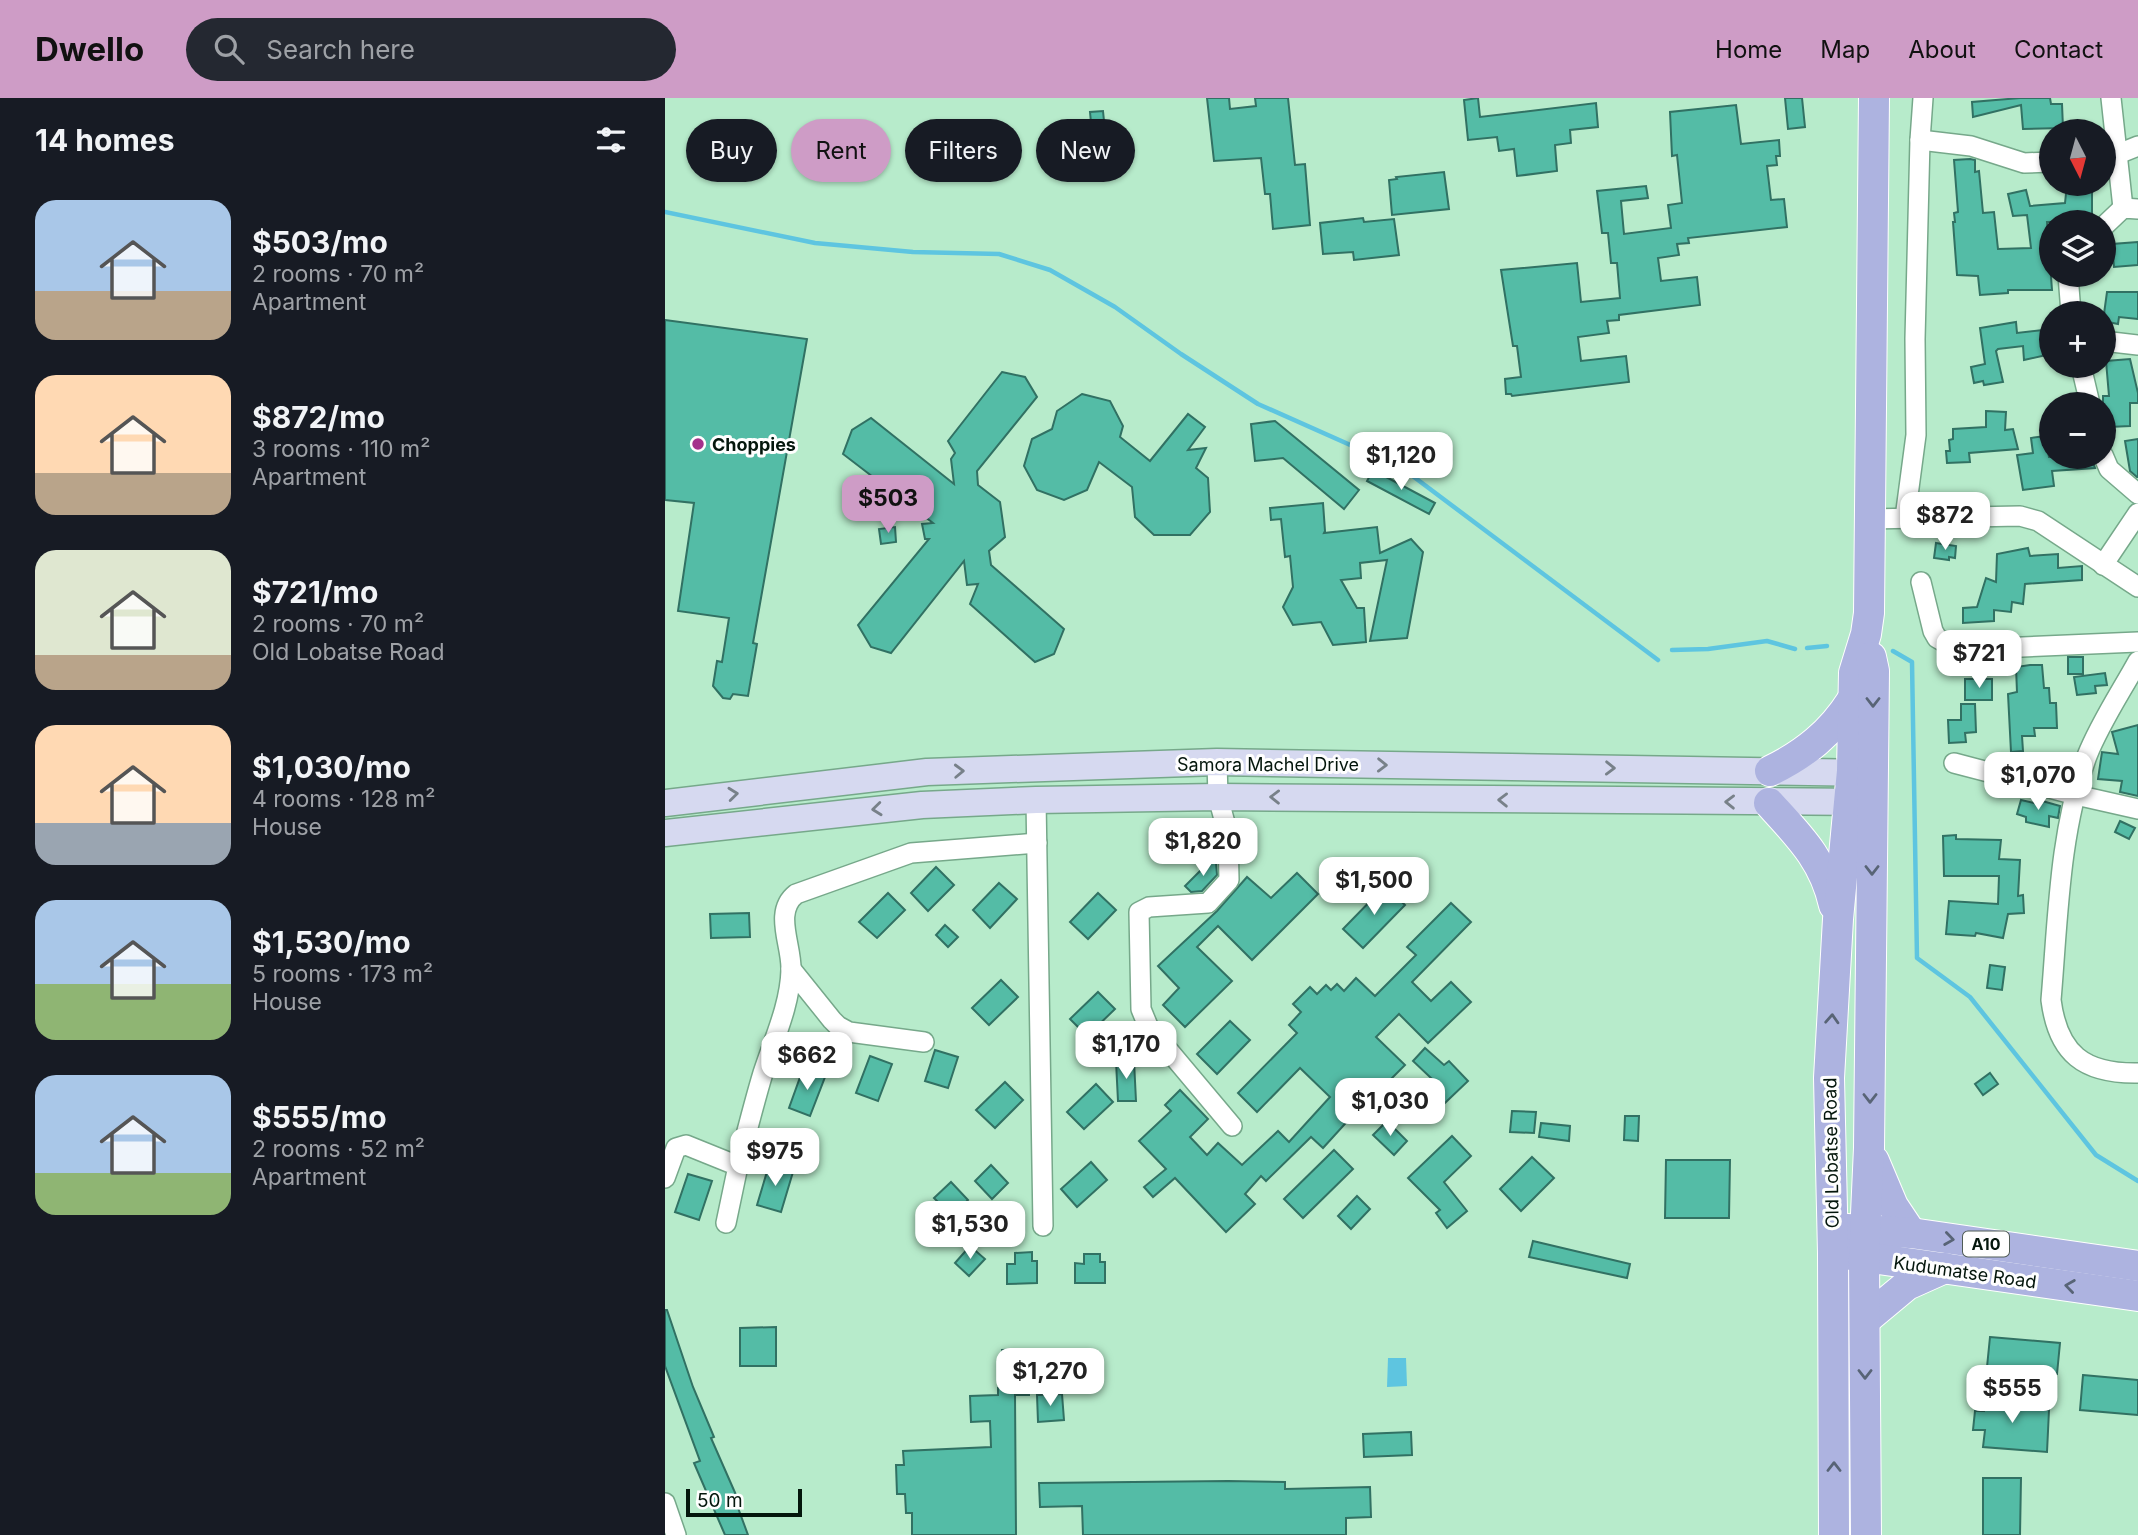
<!DOCTYPE html>
<html lang="en">
<head>
<meta charset="utf-8">
<style>
	:root { --surface:#171b24; --page:#242831; --text:#f1f3f6; --muted:#9ea1a6; --accent:#ce9cc6 }
	body { margin:0; font-family:Inter,sans-serif; background:var(--page); color:var(--text); height:100vh; display:flex; flex-direction:column; font-size:26px; white-space:nowrap }
	* { box-sizing:border-box; margin:0 }
	p { font-size:23px; color:var(--muted) }
	.icon { flex:none; width:38px; height:38px; fill:none; stroke:currentColor; stroke-width:2; stroke-linecap:round; stroke-linejoin:round }
	.map { position:relative; flex:1; overflow:hidden }
	.side { display:flex; flex-direction:column; background:var(--surface); width:665px }
	.side>* { flex:none }
	.hud { position:absolute; left:21px; top:21px; width:665px; height:63px; display:flex; gap:14px }
	.needle { width:46px; rotate:174deg }
	.fabs { position:absolute; left:1374px; top:21px; display:grid; gap:14px }
	.fabs a { display:grid; place-items:center; width:77px; height:77px; border-radius:50%; background:var(--surface); box-shadow:0 2px 5px #0004; font-size:35px }
	.scale { position:absolute; left:21px; bottom:18px; width:116px; box-sizing:border-box; padding-left:7px; border:4px solid #04160c; border-top:0; font-size:19px; line-height:24px; white-space:nowrap; color:#04160c; -webkit-text-stroke:5px #fefefe; paint-order:stroke }
	.price { position:absolute; translate:-50% -60px; padding:0 16px; border-radius:14px; background:#fff; color:#222; font-size:23px; line-height:46px; filter:drop-shadow(0 2px 4px #0008) }
	.price::after { content:''; position:absolute; left:50%; top:42px; width:21px; height:16px; margin-left:-10px; background:inherit; clip-path:polygon(0 0,100% 0,50% 100%) }
	.price.active { background:var(--accent); color:#111 }
	ul { padding:0; list-style:none }
	li { display:flex; align-items:center; gap:21px; height:175px; padding:0 35px }
	li span { display:grid; place-items:center; flex:none; width:196px; height:140px; border-radius:21px; color:#555 }
	li>.icon { margin-inline-start:auto }
	span .icon { width:84px; height:84px; fill:#fffc; stroke-width:1 }
	li b { font-size:30px }
	h2 { display:flex; justify-content:space-between; align-items:center; height:84px; padding:0 35px; font-size:30px }
	.pill { padding:0 24px; border-radius:32px; background:var(--surface); box-shadow:0 2px 5px #0004; font-size:24px; line-height:63px }
	.pill.active { background:var(--accent); color:#111 }
	header { display:flex; align-items:center; gap:42px; box-sizing:border-box; height:98px; padding:0 35px; background:var(--accent); color:#111 }
	header strong { font-size:33px }
	nav { display:flex; gap:38px; margin-inline-start:auto; font-size:24px }
	.search { width:490px; height:63px; background:var(--page); display:flex; align-items:center; gap:18px; box-sizing:border-box; padding:0 24px; border-radius:38px; color:var(--muted); font-size:26px }
	main { display:flex; flex:1; min-height:0 }
	.map>svg:first-child { display:block }
	.water { fill:#5ec5e0 }
	.lines { fill:none; stroke-linecap:round; stroke-linejoin:round }
	.stream { stroke:#5ec5e0; stroke-width:4.5 }
	.building { fill:#54bca6; stroke:#317163; stroke-width:2 }
	.street-casing { stroke:#76a88a; stroke-width:22 }
	.secondary-casing { stroke:#76a88a; stroke-width:29 }
	.primary-casing { stroke:#fff; stroke-width:32 }
	.street { stroke:#fff; stroke-width:19 }
	.secondary { stroke:#d6d9f0; stroke-width:26 }
	.primary { stroke:#adb3e0; stroke-width:30 }
	.oneway { stroke:#586476 }
	.oneway2 { stroke:#788189 }
	.poi-dot { fill:#a4318c; stroke:#fefefe; stroke-width:2.5 }
	.labels { text-anchor:middle; dominant-baseline:central; stroke-width:6; stroke-linejoin:round; paint-order:stroke }
	.shield { fill:#fefefe; stroke:#4f5c55; stroke-width:2 }
	.shield-label { font-size:16px; font-weight:bold; fill:#04160c }
	.poi-label { font-size:18px; font-weight:bold; fill:#04160c; stroke:#fefefe; text-anchor:start }
	.street-label { font-size:18px; fill:#04160c; stroke:#fefefe }
</style>
</head>
<body>
<header>
<strong>Dwello</strong>
<div class="search"><svg class="icon" aria-label="search" viewBox="0 0 24 24"><circle cx="10" cy="10" r="6"/><path d="M15 15l6 6"/></svg>Search here</div>
<nav><a>Home</a><a>Map</a><a>About</a><a>Contact</a></nav>
</header>
<main>
<section class="side">
<h2>14 homes<svg class="icon" aria-label="filters" viewBox="0 0 24 24"><path d="M4 7h16M4 17h16"/><circle cx="9" cy="7" r="2"/><circle cx="15" cy="17" r="2"/></svg></h2>
<ul>
<li><span style="background:linear-gradient(#a9c7e8 65%,#b9a48a 0)"><svg class="icon" aria-label="home" viewBox="0 0 24 24"><path d="M3 11l9-7 9 7M6 9v11h12V9"/></svg></span><div><b>$503/mo</b><p>2 rooms · 70 m²</p><p>Apartment</p></div></li>
<li><span style="background:linear-gradient(#ffd9b3 70%,#b9a48a 0)"><svg class="icon" aria-label="home" viewBox="0 0 24 24"><path d="M3 11l9-7 9 7M6 9v11h12V9"/></svg></span><div><b>$872/mo</b><p>3 rooms · 110 m²</p><p>Apartment</p></div></li>
<li><span style="background:linear-gradient(#dfe7d0 75%,#b9a48a 0)"><svg class="icon" aria-label="home" viewBox="0 0 24 24"><path d="M3 11l9-7 9 7M6 9v11h12V9"/></svg></span><div><b>$721/mo</b><p>2 rooms · 70 m²</p><p>Old Lobatse Road</p></div></li>
<li><span style="background:linear-gradient(#ffd9b3 70%,#9aa5b1 0)"><svg class="icon" aria-label="home" viewBox="0 0 24 24"><path d="M3 11l9-7 9 7M6 9v11h12V9"/></svg></span><div><b>$1,030/mo</b><p>4 rooms · 128 m²</p><p>House</p></div></li>
<li><span style="background:linear-gradient(#a9c7e8 60%,#8fb573 0)"><svg class="icon" aria-label="home" viewBox="0 0 24 24"><path d="M3 11l9-7 9 7M6 9v11h12V9"/></svg></span><div><b>$1,530/mo</b><p>5 rooms · 173 m²</p><p>House</p></div></li>
<li><span style="background:linear-gradient(#a9c7e8 70%,#8fb573 0)"><svg class="icon" aria-label="home" viewBox="0 0 24 24"><path d="M3 11l9-7 9 7M6 9v11h12V9"/></svg></span><div><b>$555/mo</b><p>2 rooms · 52 m²</p><p>Apartment</p></div></li>
</ul>
</section>
<div class="map">
<svg width="1473" height="1437" viewBox="0 0 1473 1437">
	<rect width="100%" height="100%" fill="#b7ebcb"/>
	<polygon class="water" points="723,1260 741,1260 742,1288 722,1289"/>
	<g class="lines">
		<g class="stream">
			<polyline points="0,114 150,145 248,154 334,156 385,172 450,209 516,256 593,306 737,370 993,562"/>
			<polyline points="1142,550 1162,548"/>
			<polyline points="1007,552 1043,551 1102,543 1130,551"/>
			<polyline points="1228,553 1247,564 1252,860 1305,899 1431,1057 1473,1083"/>
		</g>
	</g>
	<g class="building">
		<polygon points="542,0 564,0 565,11 591,8 590,0 623,0 630,67 640,66 645,127 608,131 605,96 600,96 596,60 549,63"/>
		<polygon points="813,0 815,19 931,5 933,29 905,32 906,45 890,47 892,73 852,78 849,51 834,53 832,39 803,42 799,2"/>
		<polygon points="1120,0 1137,0 1140,29 1123,31"/>
		<polygon points="1355,0 1385,0 1386,6 1397,6 1398,30 1358,31 1356,7 1308,19 1307,4"/>
		<polygon points="1071,7 1076,46 1114,42 1115,58 1111,58 1112,67 1102,68 1106,102 1119,101 1122,129 1023,140 1024,145 1012,146 1014,157 993,160 996,183 1032,179 1035,207 954,217 954,222 942,223 944,235 913,239 916,263 961,258 964,284 847,298 846,296 841,296 840,281 856,279 852,248 848,248 836,172 912,165 916,204 955,200 952,165 946,165 943,135 937,135 932,93 981,88 983,100 956,103 959,136 1006,130 1003,107 1017,105 1012,57 1007,58 1005,14"/>
		<polygon points="438,13 440,33 427,35 425,14"/>
		<polygon points="1305,61 1310,62 1310,74 1314,73 1318,115 1329,114 1333,151 1366,150 1362,117 1348,118 1343,96 1361,92 1365,108 1400,105 1402,86 1427,89 1427,123 1382,124 1387,192 1343,192 1343,195 1315,197 1313,178 1292,177 1288,124 1290,124 1289,115 1293,114 1289,62"/>
		<polygon points="779,74 784,111 727,117 724,82 732,81 731,79"/>
		<polygon points="698,120 699,124 729,121 734,157 689,162 688,154 658,156 655,125"/>
		<polygon points="1473,144 1473,167 1449,169 1447,146"/>
		<polygon points="1442,194 1473,194 1473,221 1454,219 1453,226 1438,223"/>
		<polygon points="0,222 142,241 88,545 92,546 83,598 68,596 65,601 58,600 48,588 52,563 57,564 64,520 13,513 29,405 0,402"/>
		<polygon points="1351,224 1352,235 1386,231 1386,256 1359,262 1358,248 1333,251 1331,253 1338,284 1319,287 1318,283 1309,285 1306,269 1320,266 1315,230"/>
		<polygon points="1465,261 1473,295 1473,305 1465,305 1465,328 1444,329 1443,316 1438,316 1438,298 1444,298 1441,263"/>
		<polygon points="337,274 360,279 372,299 312,373 313,387 335,404 340,439 324,453 326,467 399,531 389,556 370,564 305,506 313,486 302,487 299,463 226,555 206,549 193,527 264,441 260,441 257,426 268,425 178,356 187,332 206,320 289,386 286,361 290,355 283,343"/>
		<polygon points="417,296 445,303 458,328 455,339 485,363 523,316 540,329 523,352 541,350 531,370 543,380 545,414 525,437 489,437 470,419 467,389 434,364 422,392 399,402 372,392 359,368 367,341 387,331 392,313"/>
		<polygon points="1321,313 1341,314 1340,332 1348,331 1353,351 1304,355 1305,364 1282,365 1281,353 1285,353 1284,342 1288,341 1288,331 1321,329"/>
		<polygon points="610,323 694,392 679,411 618,360 590,363 586,326"/>
		<polygon points="1380,338 1384,359 1426,359 1430,370 1387,373 1389,388 1358,392 1352,357 1368,355 1366,340"/>
		<polygon points="1473,341 1473,379 1472,379 1465,373 1460,343"/>
		<polygon points="708,372 770,405 764,416 702,383"/>
		<polygon points="658,405 660,433 659,435 712,429 715,455 746,441 758,454 742,540 705,543 722,462 695,465 696,480 676,482 692,510 699,510 701,544 668,547 656,524 628,527 618,509 628,489 625,458 620,459 616,421 606,422 605,410"/>
		<polygon points="230,429 231,444 216,446 214,431"/>
		<polygon points="1271,445 1291,448 1290,460 1284,459 1284,462 1269,460"/>
		<polygon points="1363,450 1365,458 1393,456 1393,470 1417,468 1417,482 1360,486 1358,506 1347,504 1346,514 1329,512 1329,523 1298,525 1298,510 1312,509 1321,480 1331,484 1332,456"/>
		<rect x="1403" y="559" width="15" height="17"/>
		<polygon points="1365,567 1377,567 1379,590 1384,590 1385,605 1391,605 1392,630 1369,630 1370,638 1357,638 1358,653 1346,654 1343,596 1352,594 1351,569"/>
		<polygon points="1440,575 1442,587 1430,588 1431,595 1412,597 1409,579"/>
		<rect x="1300" y="581" width="27" height="21"/>
		<polygon points="1296,606 1310,606 1311,634 1300,635 1301,644 1284,645 1283,622 1296,622"/>
		<polygon points="1473,627 1473,698 1455,694 1457,683 1433,681 1437,654 1453,656 1447,634"/>
		<polygon points="1370,701 1395,708 1393,720 1384,718 1384,729 1361,724 1361,719 1352,716 1356,702 1369,705"/>
		<polygon points="1455,723 1470,730 1464,741 1450,734"/>
		<polygon points="1291,737 1291,741 1336,742 1334,761 1355,762 1353,798 1358,797 1359,815 1343,816 1338,840 1311,835 1310,838 1281,836 1284,803 1333,806 1334,778 1279,778 1278,738"/>
		<polygon points="547,761 551,765 552,777 537,793 526,794 520,788"/>
		<polygon points="271,769 289,787 263,813 246,795"/>
		<polygon points="632,775 653,796 587,862 553,828 532,849 567,883 520,929 498,907 514,890 493,868 552,813 582,779 606,800"/>
		<polygon points="334,785 352,801 325,830 308,812"/>
		<polygon points="720,788 740,807 698,850 678,831"/>
		<polygon points="223,795 240,812 212,840 194,824"/>
		<polygon points="433,795 451,812 423,841 405,824"/>
		<polygon points="786,805 806,824 747,884 766,903 786,884 806,904 763,945 734,916 711,939 740,967 699,1008 698,1006 658,1050 646,1039 601,1083 596,1078 580,1096 590,1106 561,1134 510,1080 488,1099 479,1089 501,1071 474,1043 506,1013 500,1007 515,992 543,1021 525,1039 542,1057 553,1045 577,1067 613,1033 624,1044 665,999 635,970 592,1014 573,995 632,935 624,927 636,914 628,906 645,889 652,896 661,887 666,892 672,886 679,893 691,880 710,898 751,857 742,849"/>
		<polygon points="84,815 85,839 46,840 45,816"/>
		<polygon points="280,827 293,839 283,849 271,837"/>
		<polygon points="1325,867 1340,869 1337,892 1322,890"/>
		<polygon points="336,882 353,899 324,927 307,910"/>
		<polygon points="433,894 450,911 422,938 405,921"/>
		<polygon points="565,923 585,942 552,976 532,956"/>
		<polygon points="760,950 779,967 784,963 803,983 760,1024 740,1004 766,980 748,963"/>
		<polygon points="270,952 293,959 283,990 260,983"/>
		<polygon points="205,958 227,966 213,1003 191,995"/>
		<polygon points="451,963 469,963 471,1003 453,1003"/>
		<polygon points="138,971 160,979 145,1018 124,1010"/>
		<polygon points="1325,975 1333,986 1318,997 1310,986"/>
		<polygon points="340,984 358,1002 330,1030 311,1012"/>
		<polygon points="431,986 448,1004 419,1031 402,1014"/>
		<polygon points="847,1013 871,1014 869,1035 845,1034"/>
		<polygon points="960,1018 974,1018 973,1043 959,1042"/>
		<polygon points="722,1023 742,1043 729,1057 708,1037"/>
		<polygon points="876,1025 905,1028 904,1043 874,1039"/>
		<polygon points="787,1038 806,1058 779,1084 802,1113 782,1130 771,1115 775,1112 743,1080"/>
		<polygon points="669,1052 688,1071 638,1120 619,1101"/>
		<polygon points="867,1059 889,1080 856,1113 835,1091"/>
		<polygon points="1001,1062 1065,1062 1064,1120 1000,1120"/>
		<polygon points="426,1064 442,1082 412,1109 396,1091"/>
		<polygon points="104,1067 128,1074 116,1114 92,1107"/>
		<polygon points="326,1067 343,1085 327,1101 310,1083"/>
		<polygon points="23,1076 47,1083 34,1122 10,1114"/>
		<polygon points="286,1084 303,1102 287,1118 269,1100"/>
		<polygon points="692,1098 705,1111 686,1131 673,1118"/>
		<polygon points="868,1143 965,1166 962,1180 864,1159"/>
		<polygon points="305,1148 320,1161 304,1178 290,1165"/>
		<polygon points="367,1154 367,1163 372,1163 372,1185 342,1186 342,1166 350,1166 350,1155"/>
		<polygon points="419,1156 435,1156 435,1164 440,1164 440,1185 410,1185 410,1165 419,1166"/>
		<polygon points="0,1212 2,1212 28,1289 49,1339 46,1340 75,1406 72,1407 83,1437 60,1437 29,1365 35,1363 0,1268"/>
		<polygon points="111,1229 111,1268 75,1268 75,1230"/>
		<polygon points="1325,1239 1395,1245 1392,1276 1322,1269"/>
		<polygon points="363,1251 364,1297 350,1297 351,1437 247,1437 247,1415 241,1415 240,1396 232,1396 231,1367 239,1367 238,1353 326,1349 325,1323 306,1324 305,1298 333,1297 333,1290 338,1290 337,1252"/>
		<polygon points="1418,1277 1473,1282 1473,1317 1415,1312"/>
		<polygon points="397,1296 399,1322 373,1324 372,1297"/>
		<polygon points="1321,1296 1354,1298 1353,1310 1384,1312 1382,1354 1318,1349 1320,1332 1308,1332 1310,1313 1319,1313"/>
		<polygon points="746,1334 747,1357 699,1359 698,1336"/>
		<polygon points="1318,1380 1356,1380 1355,1437 1318,1437"/>
		<polygon points="563,1383 620,1384 620,1391 705,1389 706,1419 681,1420 681,1437 418,1437 417,1408 375,1409 374,1385"/>
	</g>
	<g class="lines">
		<defs>
			<g id="street">
				<polyline points="1446,0 1458,110"/>
				<polyline points="1255,42 1306,48 1359,65 1386,64"/>
				<polyline points="1438,58 1453,56 1473,48"/>
				<polyline points="1438,129 1458,110 1473,111"/>
				<polyline points="1403,177 1406,215"/>
				<polyline points="1438,243 1473,247"/>
				<polyline points="1416,268 1425,306"/>
				<polyline points="1438,357 1444,371 1473,396"/>
				<polyline points="1240,420 1251,337 1250,241 1255,42 1258,0"/>
				<polyline points="1204,421 1355,418 1373,423 1473,489"/>
				<polyline points="1438,467 1473,415"/>
				<polyline points="1256,484 1268,533 1272,540 1279,544 1312,551 1473,544"/>
				<path d="M1473 563C1456 594 1435 625 1422 658 1394 735 1393 821 1386 902 1393 956 1419 976 1473 975"/>
				<polyline points="552,664 553,699 563,736 564,782 543,805 484,809 474,814 476,911 483,928 567,1028"/>
				<polyline points="1289,665 1411,697 1473,711"/>
				<polyline points="371,702 378,1128"/>
				<polyline points="126,871 167,922 173,928 184,934 259,944"/>
				<path d="M73 1068C81 1037 89 1005 98 975 109 941 125 907 126 872 127 847 108 814 131 796L246 755 372 745"/>
				<polyline points="0,1080 11,1050 21,1047 73,1068 61,1125"/>
				<polyline points="0,1405 11,1437"/>
			</g>
			<g id="secondary">
				<polyline points="0,705 262,674 552,664 1207,675"/>
				<polyline points="0,735 257,707 371,702 553,699 1205,704"/>
			</g>
			<g id="primary">
				<path d="M1105 673C1140 656 1166 635 1187 602"/>
				<path d="M1104 705C1134 738 1159 762 1169 807"/>
				<polyline points="1209,1063 1228,1108 1246,1135"/>
				<polyline points="1182,1131 1246,1135 1473,1168"/>
				<polyline points="1179,1156 1473,1198"/>
				<polyline points="1200,1222 1242,1187 1280,1170"/>
				<polyline points="1169,1437 1168,1155 1164,980 1173,821 1187,673 1189,575 1201,536 1204,515 1209,0"/>
				<polyline points="1201,1437 1199,1160 1204,1050 1209,573 1206,559"/>
			</g>
		</defs>
		<use href="#street" class="street-casing"/>
		<use href="#secondary" class="secondary-casing"/>
		<use href="#primary" class="primary-casing"/>
		<use href="#street" class="street"/>
		<use href="#secondary" class="secondary"/>
		<use href="#primary" class="primary"/>
	</g>
	<defs><path id="oneway-chevron" d="M-2-3.5L2.5 0L-2 3.5" fill="none" stroke-width="1.6" stroke-linecap="round" stroke-linejoin="round" transform="scale(1.75)"/></defs>
	<g class="oneway">
		<use href="#oneway-chevron" transform="translate(1208 604) rotate(90)"/>
		<use href="#oneway-chevron" transform="translate(1207 772) rotate(90)"/>
		<use href="#oneway-chevron" transform="translate(1167 921) rotate(-87)"/>
		<use href="#oneway-chevron" transform="translate(1205 1000) rotate(90)"/>
		<use href="#oneway-chevron" transform="translate(1284 1141) rotate(8)"/>
		<use href="#oneway-chevron" transform="translate(1405 1188) rotate(-172)"/>
		<use href="#oneway-chevron" transform="translate(1200 1276) rotate(90)"/>
		<use href="#oneway-chevron" transform="translate(1169 1369) rotate(-90)"/>
	</g>
	<g class="oneway2">
		<use href="#oneway-chevron" transform="translate(717 667) rotate(1)"/>
		<use href="#oneway-chevron" transform="translate(945 670) rotate(1)"/>
		<use href="#oneway-chevron" transform="translate(294 673) rotate(-2)"/>
		<use href="#oneway-chevron" transform="translate(68 696) rotate(-6)"/>
		<use href="#oneway-chevron" transform="translate(610 699) rotate(-179)"/>
		<use href="#oneway-chevron" transform="translate(838 702) rotate(-179)"/>
		<use href="#oneway-chevron" transform="translate(1065 704) rotate(-179)"/>
		<use href="#oneway-chevron" transform="translate(212 711) rotate(174)"/>
	</g>
	<circle class="poi-dot" cx="33" cy="346" r="7"/>
	<g class="labels">
		<rect class="shield" x="1298" y="1133.5" width="46" height="25" rx="5"/>
		<g class="shield-label">
			<text x="1321" y="1146">A10</text>
		</g>
		<g class="poi-label">
			<text x="47" y="346">Choppies</text>
		</g>
		<g class="street-label">
			<text x="603" y="666">Samora Machel Drive</text>
			<text transform="translate(1166 1055) rotate(-91)">Old Lobatse Road</text>
			<text transform="translate(1300 1174) rotate(8)">Kudumatse Road</text>
		</g>
	</g>
</svg>
<div class="fabs">
<a><svg class="needle" viewBox="-14 -14 28 28"><path d="M0-13l5 13h-10z" fill="#e53935"/><path d="M0 13l5-13h-10z" fill="#9ea1a6"/></svg></a>
<a><svg class="icon" aria-label="layers" viewBox="0 0 24 24"><path d="M12 4l9 5-9 5-9-5zM3 14l9 5 9-5"/></svg></a>
<a>+</a>
<a>−</a>
</div>
<div class="scale">50 m</div>
<b class="price" style="left:736px;top:394px">$1,120</b>
<b class="price active" style="left:223px;top:437px">$503</b>
<b class="price" style="left:1280px;top:454px">$872</b>
<b class="price" style="left:1314px;top:592px">$721</b>
<b class="price" style="left:1373px;top:714px">$1,070</b>
<b class="price" style="left:538px;top:780px">$1,820</b>
<b class="price" style="left:709px;top:819px">$1,500</b>
<b class="price" style="left:461px;top:983px">$1,170</b>
<b class="price" style="left:142px;top:994px">$662</b>
<b class="price" style="left:725px;top:1040px">$1,030</b>
<b class="price" style="left:110px;top:1090px">$975</b>
<b class="price" style="left:305px;top:1163px">$1,530</b>
<b class="price" style="left:385px;top:1310px">$1,270</b>
<b class="price" style="left:1347px;top:1327px">$555</b>
<div class="hud">
<a class="pill">Buy</a>
<a class="pill active">Rent</a>
<a class="pill">Filters</a>
<a class="pill">New</a>
</div>
</div>
</main>
</body>
</html>
